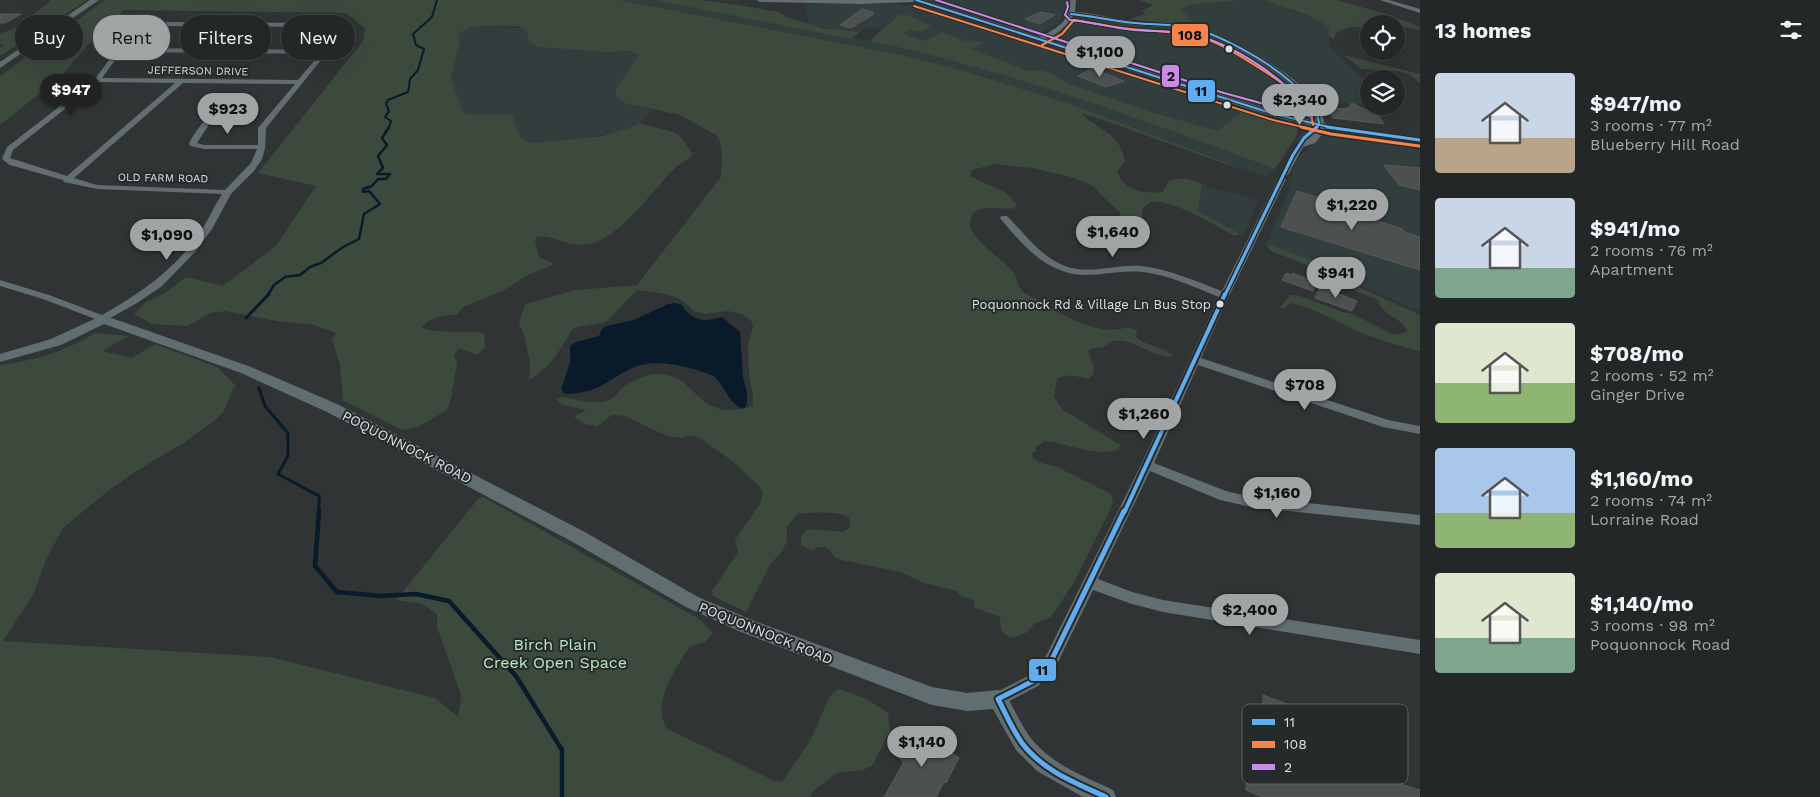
<!DOCTYPE html>
<html lang="en">
<head>
<meta charset="utf-8">
<style>
	:root { --surface:#242727; --page:#2c2f2f; --text:#f1f3f6; --muted:#a3a5a7; --line:#414444; --accent:#a0a4a4 }
	body { margin:0; font-family:"Work Sans",sans-serif; background:var(--page); color:var(--text); height:100vh; display:flex; flex-direction:column; font-size:19px; white-space:nowrap }
	* { box-sizing:border-box; margin:0 }
	p { font-size:16px; color:var(--muted) }
	.icon { flex:none; width:28px; height:28px; fill:none; stroke:currentColor; stroke-width:2; stroke-linecap:round; stroke-linejoin:round }
	.map { position:relative; flex:1; overflow:hidden }
	.panel { display:flex; flex-direction:column; background:var(--surface); width:400px }
	.panel>* { flex:none }
	.guide { position:absolute; left:15px; top:15px; width:475px; height:45px; display:flex; gap:10px }
	.buttons { position:absolute; left:1360px; top:15px; display:grid; gap:10px }
	.buttons a { display:grid; place-items:center; width:45px; height:45px; border-radius:50%; background:var(--surface); box-shadow:0 5px 20px #0002,0 0 0 1px var(--line); font-size:25px }
	.price { position:absolute; translate:-50% -42px; padding:0 11px; border-radius:18px; background:var(--accent); color:#111; font-size:16px; line-height:32px; filter:drop-shadow(0 1px 2px #0008) }
	.price::after { content:''; position:absolute; left:50%; top:30px; width:15px; height:11px; margin-left:-8px; background:inherit; clip-path:polygon(0 0,100% 0,50% 100%) }
	.price.current { background:#222; color:#fff }
	ul { padding:0; list-style:none }
	li { display:flex; align-items:center; gap:15px; height:125px; padding:0 15px }
	li span { display:grid; place-items:center; flex:none; width:140px; height:100px; border-radius:5px; color:#555 }
	li>.icon { margin-inline-start:auto }
	span .icon { width:60px; height:60px; fill:#fffc; stroke-width:1 }
	li b { font-size:21px }
	h2 { display:flex; justify-content:space-between; align-items:center; height:60px; padding:0 15px; font-size:21px }
	.tag { padding:0 18px; border-radius:22px; background:var(--surface); box-shadow:0 5px 20px #0002,0 0 0 1px var(--line); font-size:18px; line-height:45px }
	.tag.current { background:var(--accent); color:#111 }
	main { display:flex; flex:1; min-height:0 }
	.map>svg:first-child { display:block }
	.built { fill:#323e3e }
	.green { fill:#3c4a3e }
	.water { fill:#091b2a }
	.lines { fill:none; stroke-linecap:round; stroke-linejoin:round }
	.stream-far3 { stroke:#091b2a; stroke-width:2 }
	.stream-far2 { stroke:#091b2a; stroke-width:2.5 }
	.stream-far1 { stroke:#091b2a; stroke-width:3 }
	.stream { stroke:#091b2a; stroke-width:4.5 }
	.building { fill:#4c504f; stroke:#585a5a }
	.minor { fill:#626e71; fill-rule:evenodd }
	.major { fill:#606e71; fill-rule:evenodd }
	.bus-1-far3-casing { stroke:#252b2b; stroke-width:4 }
	.bus-1-far2-casing { stroke:#252b2b; stroke-width:6 }
	.bus-1-far1-casing { stroke:#252b2b; stroke-width:8 }
	.bus-1-casing { stroke:#252b2b; stroke-width:9 }
	.bus-2-far1-casing { stroke:#252b2b; stroke-width:4 }
	.bus-2-casing { stroke:#252b2b; stroke-width:6 }
	.bus-3-casing { stroke:#252b2b; stroke-width:4 }
	.bus-1-far3 { stroke:#60acee; stroke-width:2 }
	.bus-1-far2 { stroke:#60acee; stroke-width:3 }
	.bus-1-far1 { stroke:#60acee; stroke-width:4 }
	.bus-1 { stroke:#60acee; stroke-width:5 }
	.bus-2-far1 { stroke:#f8844c; stroke-width:2 }
	.bus-2 { stroke:#f8844c; stroke-width:3 }
	.bus-3 { stroke:#ca8be6; stroke-width:2 }
	.bus-dot { fill:#dde1e1; stroke:#252b2b; stroke-width:2 }
	.labels { text-anchor:middle; dominant-baseline:central; stroke-width:4; stroke-linejoin:round; paint-order:stroke }
	.far-street-label { font-size:11px; fill:#dde1e1; stroke:#252b2b }
	.bus-label { font-size:13px; fill:#dde1e1; stroke:#252b2b; text-anchor:end }
	.street-label { font-size:14px; fill:#dde1e1; stroke:#252b2b }
	.near-park-label { font-size:16px; fill:#bde9c1; stroke:#252b2b }
	.key { fill:#252b2b; stroke:#5c6262; stroke-width:1 }
	.key-label { font-size:14px; fill:#dde1e1 }
	.line-badge { stroke:#252b2b; stroke-width:2 }
	.pale-badge-label { font-size:14px; text-anchor:middle; font-weight:bold; fill:#111 }
</style>
</head>
<body>
<main>
<div class="map">
<svg width="1420" height="797" viewBox="0 0 1420 797">
	<rect width="100%" height="100%" fill="#303434"/>
	<g class="built">
		<polygon points="619,0 655,0 869,41 973,65 1045,86 1129,114 1275,169 1267,176 1247,170 1065,102 954,68 901,55"/>
		<polygon points="928,0 1068,0 1068,2 1067,11 1058,23 1040,33 1030,33"/>
		<polygon points="1240,0 1265,0 1321,21 1329,28 1329,45 1337,55 1369,84 1369,106 1316,100 1265,61 1222,37 1199,27 1185,26 1193,24 1181,8 1189,5"/>
		<polygon points="806,4 897,4 906,6 910,4 918,4 1249,111 1241,112 1220,130 1214,130 1151,112 1070,84 1051,73 1040,70 1029,71 970,49 982,42 965,41 942,32 925,41 905,34 903,33 910,30 920,32 932,26 908,15 899,15 881,30 865,27 860,32 834,29 809,24"/>
		<polygon points="1078,16 1129,24 1190,29 1213,37 1271,69 1307,99 1313,117 1309,119 1265,108 1055,39 1054,35"/>
		<polygon points="475,26 523,28 526,30 529,40 544,48 637,52 639,56 634,105 653,110 642,121 630,128 613,134 533,143 520,139 480,115 465,114 462,111 451,77 460,43 458,33"/>
		<polygon points="1327,132 1420,146 1420,311 1265,246 1291,187 1286,185 1300,156"/>
		<polygon points="1202,184 1258,201 1243,236 1198,211"/>
	</g>
	<g class="green">
		<polygon points="51,0 87,0 0,56 0,48 5,45 0,44 0,34 21,25"/>
		<path d="M105 0H619L901 55 954 68 1065 102 1238 167 1237 168 1092 116 1082 114C1098 130 1121 134 1125 161L1117 172C1124 191 1144 194 1163 192L1169 181C1181 177 1190 179 1202 184L1198 211 1240 234 1235 236C1218 227 1169 197 1151 202 1148 203 1145 207 1142 209V217L1120 218V212L1102 196 1093 186 1075 178 1033 168 1011 166 995 164 972 170 970 176 1006 193 1016 204 1015 208C1003 211 984 203 974 213 955 232 1005 259 1013 272 1018 280 1017 288 1026 294 1030 297 1035 298 1040 300 1045 303 1050 308 1056 311 1078 323 1103 335 1128 327L1137 331 1136 337C1147 347 1164 347 1174 356 1154 360 1135 337 1113 341 1109 342 1107 345 1103 347 1097 349 1093 346 1088 351L1093 363 1094 373 1089 379C1076 377 1069 372 1057 379L1054 397 1062 409 1120 445 1119 449C1101 458 1064 443 1045 441L1036 447V451L1032 453 1033 458 1041 463 1055 466 1111 494 1113 503 1073 584 1051 617 1034 624 1028 632 1010 638 1001 630 1000 617 973 607 975 601 960 595 957 591 924 583 900 572 837 559 831 553 830 550 824 547H816L814 551 801 545V538L805 531 812 529 843 532 850 527 849 518C838 510 810 513 797 514L787 527V541L781 553 771 563 746 612 713 596 712 591 738 552 735 540 760 504 763 493 758 485 731 460 700 438 691 435 682 438 667 436 625 416 612 415 597 426 585 424 574 417 586 410 560 404 556 399 561 397C575 399 593 405 607 401 615 398 618 391 625 386 634 380 649 373 660 374 700 376 695 424 753 406V396L749 375 748 346 753 327 752 322 742 314 728 311 705 314 693 311C681 293 658 293 637 290L606 322 573 328C562 347 549 370 529 380L530 362 524 335 519 323 525 304 576 290 637 285 721 177C721 163 725 147 716 135L680 115 625 103 616 96V90L639 54 628 51 612 52 537 47 529 40 526 30 518 26H475L458 33 460 43 451 77 462 111 465 114 512 115 520 138 533 143 603 136 630 128 639 123 674 132 681 137 693 154C688 161 681 162 675 168 655 188 618 239 590 244 582 245 574 245 567 243 556 240 549 235 537 237L535 241 539 257 554 264 526 276 504 290 463 307 458 314C445 316 430 315 422 328 441 334 464 330 484 333L485 348 477 355 459 348 454 355 457 364 450 403 447 410 418 427 402 430 343 400 340 365 332 339 336 333 314 325 277 321 226 311 210 313 188 326 152 324 134 314 146 302 162 295 186 277 223 286 275 247 316 186 258 173 363 41 365 28 346 13 124 10 95 37 59 78 0 125V76Z"/>
		<polygon points="655,0 699,0 737,5 779,12 786,17 823,28 860,32 851,39"/>
		<polygon points="1140,0 1240,0 1189,5 1181,9 1194,24 1185,26 1130,19 1145,14 1142,11 1152,5"/>
		<path d="M1265 0H1336L1390 15 1420 27V30L1396 26V24H1369V30C1354 25 1349 25 1335 34L1334 39 1329 36V28C1311 12 1286 10 1265 0Z"/>
		<path d="M899 15H908L932 26 920 32 910 30 903 33 905 34 925 41 942 32 965 41 984 42 971 49 1029 71 1040 70 1051 73 1070 84 1151 112 1218 131 1241 112 1249 111 1291 124 1297 128V135L1275 169C1142 119 1009 70 869 41Z"/>
		<polygon points="1344,55 1420,74 1420,83 1410,75 1399,71 1361,69"/>
		<path d="M1268 244 1324 265 1359 287 1420 315V351C1397 345 1371 338 1349 327 1330 317 1313 309 1291 303L1283 309 1280 307 1290 295H1297L1342 312 1353 314 1392 334H1400L1407 331C1402 317 1383 317 1378 300L1341 285 1319 270 1269 250Z"/>
		<path d="M95 333 129 336 102 351 132 358 155 344 217 367 236 386 233 389 224 411 215 420 185 442 138 470 109 490 63 528 46 560 33 595 3 641 270 657 435 698 458 717 461 699 460 692 437 627V614L423 604 396 600 478 499 483 497 701 620 713 633 705 642 690 646C677 667 649 706 668 729L775 781 782 782 810 741 830 696 838 689C857 694 872 701 888 713L890 731 873 765 863 770 837 773 814 790 810 797H0V365C34 361 66 351 95 333Z"/>
	</g>
	<path class="water" d="M675 303 682 305C692 322 705 322 722 317L740 332 743 377 747 393V404L744 409C729 405 725 385 713 376 689 366 654 357 630 369 603 383 600 392 566 394L561 390 570 362V346C577 339 590 340 600 335L601 330 606 326 634 320 668 304Z"/>
	<g class="lines">
		<polyline class="stream-far3" points="389,128 391,121 385,117 389,111 386,104 388,100 408,92 410,79 418,70 424,49 416,45 413,34 432,17 437,0"/>
		<polyline class="stream-far2" points="268,295 274,285 285,277 300,275 310,267 321,263 343,247 359,239 364,214 380,204 369,191 363,192 363,189 372,186 378,179 386,179 390,174 377,174 383,168 378,156 387,145 382,138 389,127"/>
		<g class="stream-far1">
			<polyline points="246,318 269,294"/>
			<polyline points="259,388 265,406 288,433 288,456 278,474 319,496 319,513"/>
		</g>
		<polyline class="stream" points="319,511 315,566 337,592 381,596 416,594 449,601 516,676 562,750 562,797"/>
	</g>
	<g class="building">
		<polygon points="862,9 873,12 871,13 874,14 851,28 840,25"/>
		<polygon points="1041,12 1055,15 1039,24 1025,19"/>
		<polygon points="0,14 21,14 5,23 0,23"/>
		<polygon points="1092,68 1124,81 1106,87 1078,76"/>
		<polygon points="1352,103 1368,111 1376,112 1384,124 1333,118 1326,107 1347,109"/>
		<polygon points="1384,165 1420,168 1420,190 1399,185"/>
		<polygon points="1297,191 1316,197 1315,199 1362,214 1367,216 1367,218 1403,229 1402,231 1420,237 1420,270 1281,227"/>
		<polygon points="1286,273 1292,275 1293,273 1317,283 1313,291 1282,280"/>
		<polygon points="1320,287 1357,301 1352,311 1315,298"/>
		<polygon points="1263,695 1289,705 1318,713 1328,762 1420,790 1420,797 1262,797 1246,790 1247,760 1267,769 1268,740 1262,738"/>
		<polygon points="915,728 959,758 946,783 944,782 936,797 884,797 904,762 898,757"/>
	</g>
	<g class="lines">
		<g class="minor">
			<polygon points="757,0 916,0 913,2 862,4 760,2"/>
			<path d="M1070 0H1076L1075 12C1095 13 1113 19 1132 21 1154 24 1176 23 1197 28 1231 37 1308 79 1322 112 1324 118 1324 125 1325 131L1315 143 1303 147 1288 175H1282L1281 173 1301 136 1316 124C1314 87 1228 40 1195 31 1176 26 1154 27 1134 25 1114 23 1094 17 1073 16 1066 27 1051 41 1037 40V38C1053 31 1073 20 1070 0ZM1317 131 1307 140V139Z"/>
			<polygon points="1380,0 1389,0 1420,9 1420,13"/>
			<path d="M153 22 321 23 336 27 341 32 338 39 266 128 265 148 262 159 254 171 231 194 212 229 196 251 162 286 137 303 103 322 43 299 0 286V280L49 295 102 315C141 293 176 269 201 231 209 219 214 206 222 194L97 189 64 182 63 180 10 165 2 159 7 147 95 79 132 29ZM153 26 321 27 332 29 335 32 333 38 323 50 124 48 136 31ZM121 52 320 54 298 80 102 78ZM99 82 175 83 67 176 10 158 13 150ZM183 83 295 84 258 128V145H204L197 143 212 120 214 116 210 114H207C203 125 193 133 189 144L190 146 204 149H257L251 163 225 190 97 185 74 178Z"/>
			<path d="M1279 177 1286 179 1227 300 1201 358 1388 420 1420 426V434L1383 427 1198 365 1154 463 1226 491 1251 497 1420 515V525L1251 507 1220 500 1150 471 1098 579 1132 592 1163 600 1420 640V654L1163 612 1132 604 1093 590 1057 664 1038 686 998 707 993 704 990 699 993 694 1028 676 1047 654 1141 465 1219 297C1194 287 1169 275 1143 272 1123 270 1105 275 1085 275 1048 275 1022 245 1000 218L1001 216H1007C1025 234 1040 256 1065 266 1089 275 1116 264 1141 266 1169 269 1195 281 1222 291Z"/>
		</g>
		<g class="major">
			<polygon points="90,0 99,0 0,68 0,62"/>
			<polygon points="912,0 923,0 1277,112 1332,125 1420,137 1420,143 1332,131 1271,116"/>
			<path d="M103 315 251 367 337 404 583 531 698 597 752 620 932 687 967 693 998 690 1005 692C1014 709 1022 728 1034 742 1055 766 1086 777 1113 790L1116 797H1083L1037 771 1016 750 993 709 967 711 932 705 741 632 686 607 571 541 327 412 241 373 104 324 61 345 0 362V354L51 339Z"/>
		</g>
		<defs>
			<g id="bus-1-far3">
				<polyline points="916,0 1274,114 1333,128"/>
				<path d="M1071 14C1093 16 1114 21 1135 23 1155 25 1176 24 1195 29 1229 37 1319 87 1319 125"/>
				<polyline points="1315,128 1319,125"/>
			</g>
			<g id="bus-1-far2">
				<polyline points="1327,127 1420,140"/>
				<polyline points="1225,295 1293,155 1304,138 1317,127"/>
			</g>
			<polyline id="bus-1-far1" points="1124,513 1225,294"/>
			<path id="bus-1" d="M1106 797C1076 783 1043 771 1022 743 1012 729 1006 714 998 699L1033 681 1052 659 1124 511"/>
			<g id="bus-2-far1">
				<polyline points="914,6 1273,120 1307,128"/>
				<path d="M1042 45 1062 34 1074 20C1093 23 1112 27 1131 29 1158 32 1187 31 1214 42 1236 52 1256 66 1276 79 1293 91 1311 104 1313 125"/>
			</g>
			<polyline id="bus-2" points="1301,127 1331,134 1419,146"/>
			<path id="bus-3" d="M936 0 1224 93 1312 117C1293 83 1237 47 1199 36 1178 30 1156 32 1134 30 1113 28 1092 22 1070 20L1065 15 1068 7 1067 2"/>
		</defs>
		<use href="#bus-1-far3" class="bus-1-far3-casing"/>
		<use href="#bus-1-far2" class="bus-1-far2-casing"/>
		<use href="#bus-1-far1" class="bus-1-far1-casing"/>
		<use href="#bus-1" class="bus-1-casing"/>
		<use href="#bus-2-far1" class="bus-2-far1-casing"/>
		<use href="#bus-2" class="bus-2-casing"/>
		<use href="#bus-3" class="bus-3-casing"/>
		<use href="#bus-1-far3" class="bus-1-far3"/>
		<use href="#bus-1-far2" class="bus-1-far2"/>
		<use href="#bus-1-far1" class="bus-1-far1"/>
		<use href="#bus-1" class="bus-1"/>
		<use href="#bus-2-far1" class="bus-2-far1"/>
		<use href="#bus-2" class="bus-2"/>
		<use href="#bus-3" class="bus-3"/>
	</g>
	<g class="bus-dot">
		<circle cx="1229" cy="49" r="4.5"/>
		<circle cx="1227" cy="105" r="4.5"/>
		<circle cx="1220" cy="304" r="4.5"/>
	</g>
	<g class="labels">
		<g class="far-street-label">
			<text transform="translate(198 71) rotate(1)">JEFFERSON DRIVE</text>
			<text transform="translate(163 178) rotate(1)">OLD FARM ROAD</text>
		</g>
		<g class="bus-label">
			<text x="1211" y="304">Poquonnock Rd &amp; Village Ln Bus Stop</text>
		</g>
		<g class="street-label">
			<text transform="translate(407 447) rotate(27)">POQUONNOCK ROAD</text>
			<text transform="translate(766 633) rotate(22)">POQUONNOCK ROAD</text>
		</g>
		<g class="near-park-label">
			<text x="555" y="644">Birch Plain<tspan x="555" dy="18">Creek Open Space</tspan></text>
		</g>
	</g>
	<rect x="1242" y="704" width="166" height="80" rx="8" class="key"/>
	<rect x="1252" y="719" width="23" height="6" fill="#60acee"/>
	<rect x="1252" y="741" width="23" height="7" fill="#f8844c"/>
	<rect x="1252" y="764" width="23" height="6" fill="#ca8be6"/>
	<g class="key-label">
		<text x="1284" y="727">11</text>
		<text x="1284" y="749">108</text>
		<text x="1284" y="772">2</text>
	</g>
	<g class="line-badge">
		<rect x="1171" y="23" width="38" height="24" rx="5" fill="#f8844c"/>
		<rect x="1161" y="64" width="19" height="24" rx="5" fill="#ca8be6"/>
		<rect x="1187" y="79" width="29" height="24" rx="5" fill="#60acee"/>
		<rect x="1028" y="658" width="29" height="24" rx="5" fill="#60acee"/>
	</g>
	<g class="pale-badge-label">
		<text x="1190" y="40">108</text>
		<text x="1171" y="81">2</text>
		<text x="1201" y="96">11</text>
		<text x="1042" y="675">11</text>
	</g>
</svg>
<div class="buttons">
<a><svg class="icon" aria-label="locate" viewBox="0 0 24 24"><circle cx="12" cy="12" r="6"/><path d="M12 2v4M12 18v4M2 12h4M18 12h4"/></svg></a>
<a><svg class="icon" aria-label="layers" viewBox="0 0 24 24"><path d="M12 4l9 5-9 5-9-5zM3 14l9 5 9-5"/></svg></a>
</div>
<b class="price" style="left:1100px;top:78px">$1,100</b>
<b class="price current" style="left:71px;top:116px">$947</b>
<b class="price" style="left:1300px;top:126px">$2,340</b>
<b class="price" style="left:228px;top:135px">$923</b>
<b class="price" style="left:1352px;top:231px">$1,220</b>
<b class="price" style="left:1113px;top:258px">$1,640</b>
<b class="price" style="left:167px;top:261px">$1,090</b>
<b class="price" style="left:1336px;top:299px">$941</b>
<b class="price" style="left:1305px;top:411px">$708</b>
<b class="price" style="left:1144px;top:440px">$1,260</b>
<b class="price" style="left:1277px;top:519px">$1,160</b>
<b class="price" style="left:1250px;top:636px">$2,400</b>
<b class="price" style="left:922px;top:768px">$1,140</b>
<div class="guide">
<a class="tag">Buy</a>
<a class="tag current">Rent</a>
<a class="tag">Filters</a>
<a class="tag">New</a>
</div>
</div>
<section class="panel">
<h2>13 homes<svg class="icon" aria-label="filters" viewBox="0 0 24 24"><path d="M4 7h16M4 17h16"/><circle cx="9" cy="7" r="2"/><circle cx="15" cy="17" r="2"/></svg></h2>
<ul>
<li><span style="background:linear-gradient(#c9d6e8 65%,#b9a48a 0)"><svg class="icon" aria-label="home" viewBox="0 0 24 24"><path d="M3 11l9-7 9 7M6 9v11h12V9"/></svg></span><div><b>$947/mo</b><p>3 rooms · 77 m²</p><p>Blueberry Hill Road</p></div></li>
<li><span style="background:linear-gradient(#c9d6e8 70%,#7fa58c 0)"><svg class="icon" aria-label="home" viewBox="0 0 24 24"><path d="M3 11l9-7 9 7M6 9v11h12V9"/></svg></span><div><b>$941/mo</b><p>2 rooms · 76 m²</p><p>Apartment</p></div></li>
<li><span style="background:linear-gradient(#dfe7d0 60%,#8fb573 0)"><svg class="icon" aria-label="home" viewBox="0 0 24 24"><path d="M3 11l9-7 9 7M6 9v11h12V9"/></svg></span><div><b>$708/mo</b><p>2 rooms · 52 m²</p><p>Ginger Drive</p></div></li>
<li><span style="background:linear-gradient(#a9c7e8 65%,#8fb573 0)"><svg class="icon" aria-label="home" viewBox="0 0 24 24"><path d="M3 11l9-7 9 7M6 9v11h12V9"/></svg></span><div><b>$1,160/mo</b><p>2 rooms · 74 m²</p><p>Lorraine Road</p></div></li>
<li><span style="background:linear-gradient(#dfe7d0 65%,#7fa58c 0)"><svg class="icon" aria-label="home" viewBox="0 0 24 24"><path d="M3 11l9-7 9 7M6 9v11h12V9"/></svg></span><div><b>$1,140/mo</b><p>3 rooms · 98 m²</p><p>Poquonnock Road</p></div></li>
</ul>
</section>
</main>
</body>
</html>
